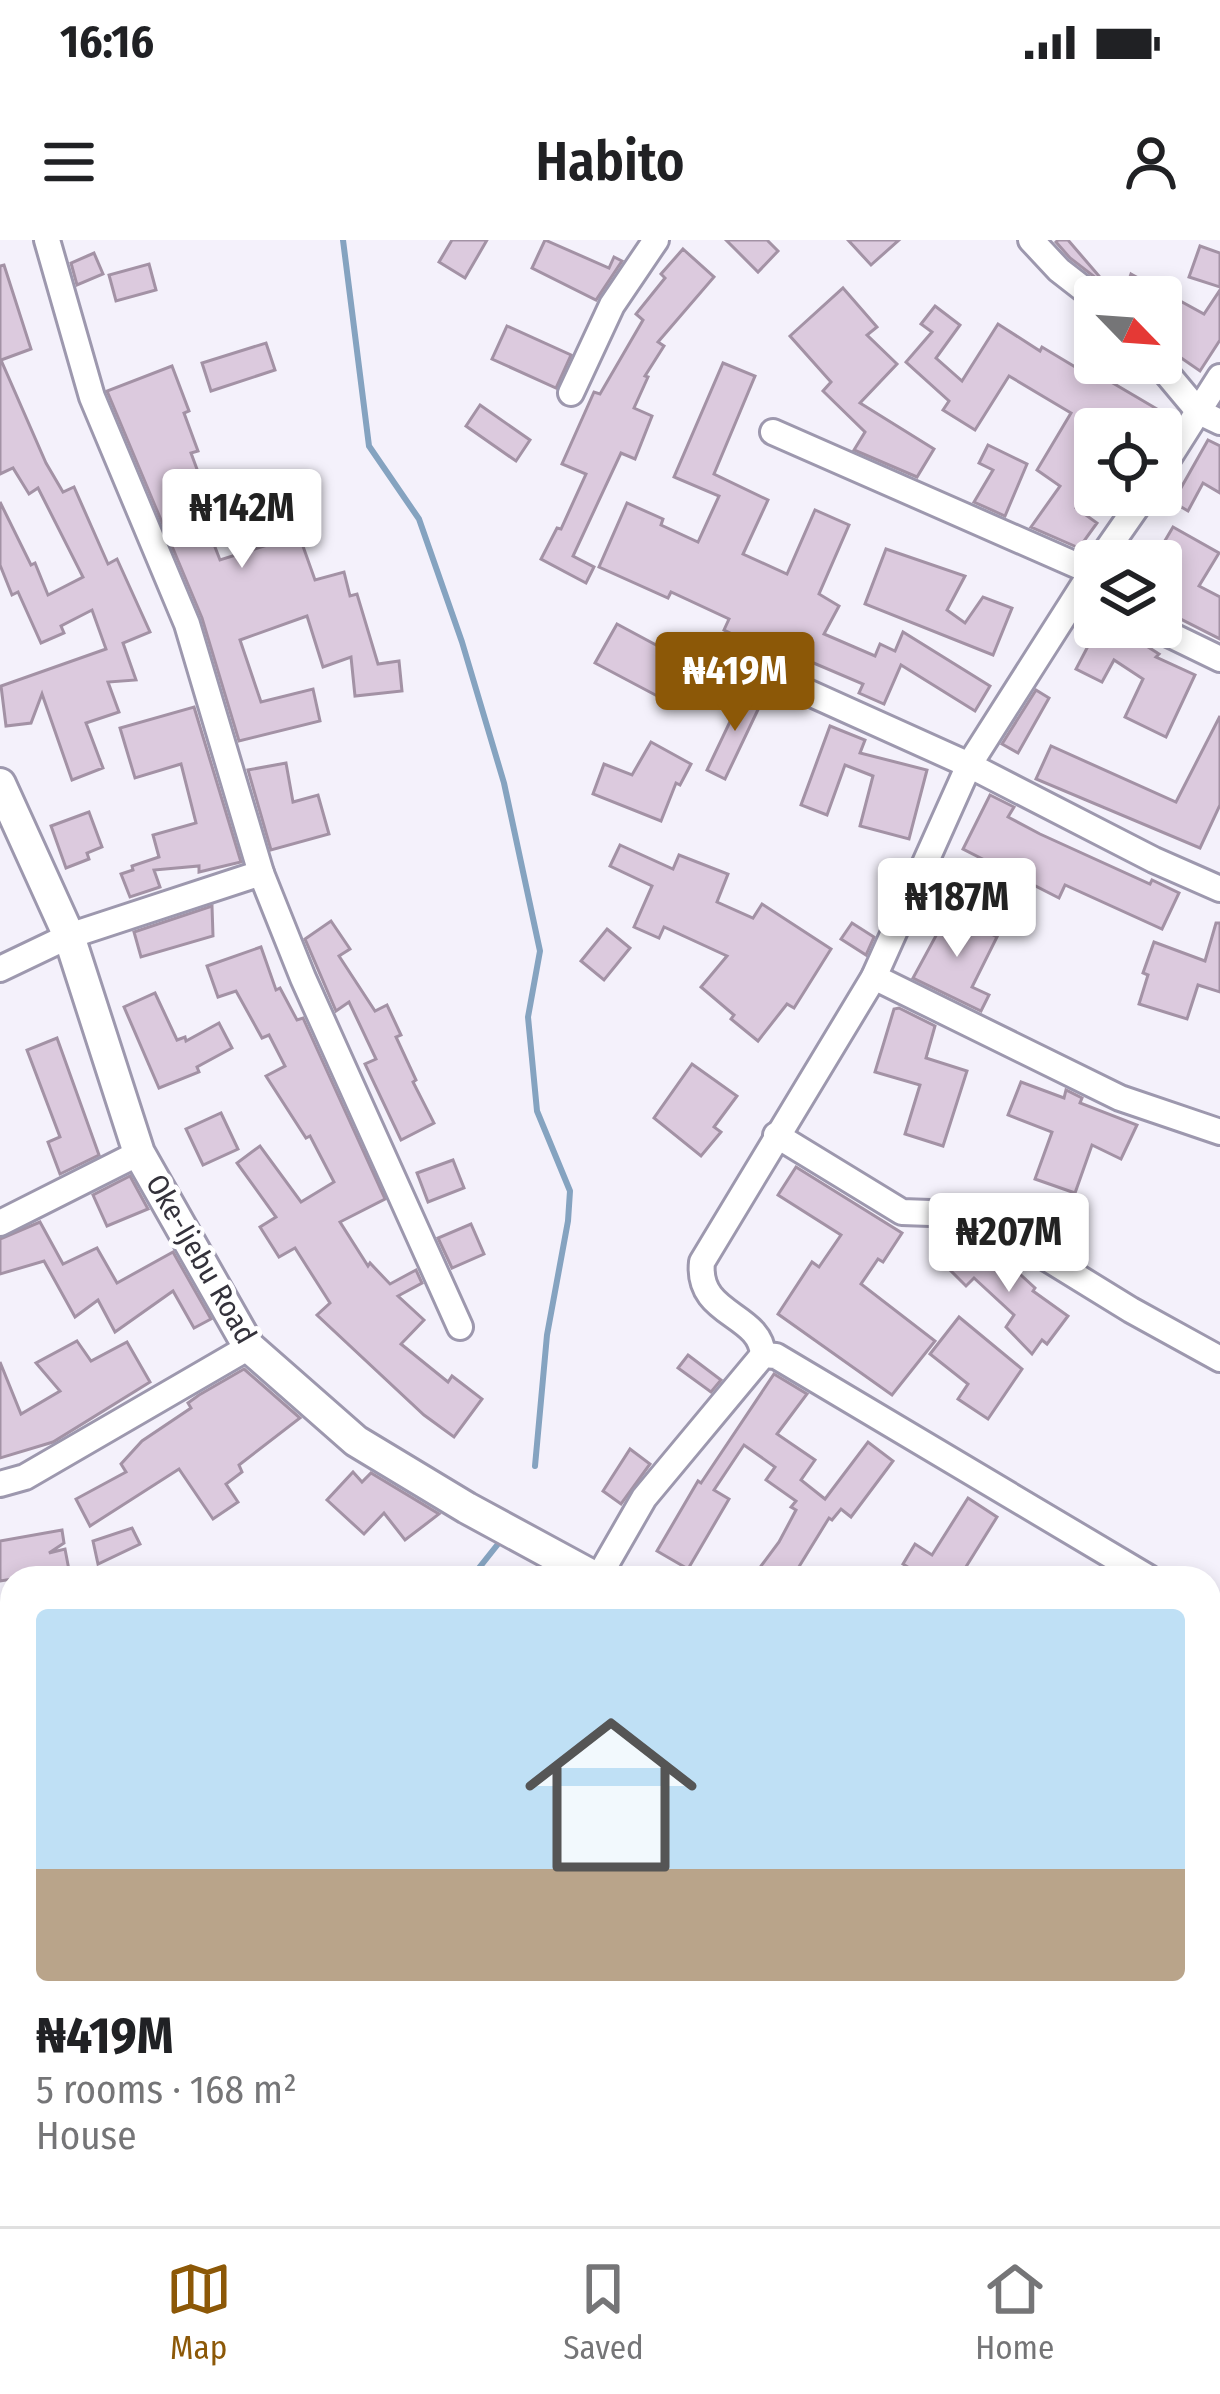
<!DOCTYPE html>
<html lang="en">
<head>
<meta charset="utf-8">
<style>
	:root { --surface:#fff; --page:#f2f2f2; --text:#202124; --muted:#757577; --line:#e0e0e0; --accent:#8c5807 }
	body { margin:0; font-family:"Fira Sans Condensed",sans-serif; background:var(--page); color:var(--text); height:100vh; display:flex; flex-direction:column; font-size:45px; white-space:nowrap }
	* { box-sizing:border-box; margin:0 }
	p { font-size:39px; color:var(--muted) }
	.icon { flex:none; width:66px; height:66px; fill:none; stroke:currentColor; stroke-width:2; stroke-linecap:round; stroke-linejoin:round }
	.map { position:relative; flex:1; overflow:hidden }
	.side { position:absolute; left:0px; top:1326px; width:1221px; height:660px; display:flex; flex-direction:column; background:var(--surface); border-radius:36px 36px 0 0; box-shadow:0 6px 18px #0003 }
	.side>* { flex:none }
	.needle { width:78px; rotate:115deg }
	.controls { position:absolute; left:1074px; top:36px; display:grid; gap:24px }
	.controls a { display:grid; place-items:center; width:108px; height:108px; border-radius:12px; background:var(--surface); box-shadow:0 6px 18px #0003; font-size:60px }
	.price { position:absolute; translate:-50% -102px; padding:0 27px; border-radius:12px; background:#fff; color:#222; font-size:39px; line-height:78px; filter:drop-shadow(0 3px 6px #0008) }
	.price::after { content:''; position:absolute; left:50%; top:72px; width:36px; height:27px; margin-left:-18px; background:inherit; clip-path:polygon(0 0,100% 0,50% 100%) }
	.price.current { background:var(--accent); color:#fff }
	ul { padding:0; list-style:none }
	li { display:grid; align-content:center; gap:24px; height:636px; padding:0 36px }
	li span { display:grid; place-items:center; height:372px; border-radius:12px; color:#555 }
	li>.icon { margin-inline-start:auto }
	span .icon { width:216px; height:216px; fill:#fffc; stroke-width:1 }
	li b { font-size:51px }
	.status { display:flex; justify-content:space-between; align-items:center; height:84px; padding:0 60px; background:var(--surface); direction:ltr }
	.status svg { height:33px; fill:currentColor }
	header { display:flex; justify-content:space-between; align-items:center; height:156px; padding:0 36px; background:var(--surface); font-size:54px; font-weight:600 }
	.tabs { display:flex; justify-content:space-around; align-items:center; height:168px; border-top:3px solid var(--line); background:var(--surface); font-size:33px; color:var(--muted) }
	.tabs a { display:grid; justify-items:center; gap:6px }
	.tabs .current { color:var(--accent) }
	.map>svg:first-child { display:block }
	.lines { fill:none; stroke-linecap:round; stroke-linejoin:round }
	.stream { stroke:#85a3c0; stroke-width:6 }
	.building { fill:#dccade; stroke:#a392a5; stroke-width:3 }
	.minor-casing { stroke:#9d98ae; stroke-width:30 }
	.major-casing { stroke:#9d98ae; stroke-width:36 }
	.minor { stroke:#fff; stroke-width:24 }
	.major { stroke:#fff; stroke-width:30 }
	.labels { text-anchor:middle; dominant-baseline:central; stroke-width:9; stroke-linejoin:round; paint-order:stroke }
	.street-label { font-size:30px; fill:#34323b; stroke:#fff }
</style>
</head>
<body>
<div class="status"><b>16:16</b><svg viewBox="0 0 49 12"><path d="M0 12V9h3v3zM5 12V6h3v6zM10 12V3h3v9zM15 12V0h3v12zM26 1h20v11H26zM47 4h2v5h-2z"/></svg></div>
<header><svg class="icon" aria-label="menu" viewBox="0 0 24 24"><path d="M4 6h16M4 12h16M4 18h16"/></svg>Habito<svg class="icon" aria-label="person" viewBox="0 0 24 24"><circle cx="12" cy="8" r="4"/><path d="M4 21q1-7 8-7t8 7"/></svg></header>
<div class="map">
<svg width="1220" height="1986" viewBox="0 0 1220 1986">
	<rect width="100%" height="100%" fill="#f4f1fb"/>
	<g class="lines">
		<g class="stream">
			<polyline points="343,0 369,206 419,279 462,402 504,543 540,711 528,777 537,871 570,951 568,981 547,1095 535,1226"/>
			<polyline points="471,1338 502,1299"/>
			<polyline points="0,1490 12,1487"/>
		</g>
	</g>
	<g class="building">
		<polygon points="452,0 487,0 465,38 439,22"/>
		<polygon points="545,0 609,28 614,17 622,21 596,60 532,28"/>
		<polygon points="726,0 767,0 778,11 758,32"/>
		<polygon points="848,0 899,0 871,25"/>
		<polygon points="1058,0 1068,0 1117,57 1111,57 1105,45 1070,18 1056,2"/>
		<polygon points="1200,6 1220,13 1220,47 1189,37"/>
		<polygon points="683,9 714,37 658,102 664,106 645,136 648,137 634,168 652,176 635,219 621,213 573,316 594,327 586,343 541,319 557,288 561,289 586,234 562,224 594,152 600,154 643,80 636,74 665,38 661,34"/>
		<polygon points="94,13 103,34 77,45 71,23"/>
		<polygon points="149,24 156,50 116,61 109,35"/>
		<polygon points="4,25 31,109 1,120 46,223 63,252 74,247 108,324 117,319 150,392 123,403 136,440 108,442 119,472 86,483 103,528 72,540 42,454 31,483 6,486 1,446 106,409 92,370 61,386 64,393 41,403 18,352 12,355 0,325 0,262 31,325 35,323 48,355 83,337 38,248 29,254 13,228 0,234 0,26"/>
		<polygon points="1131,34 1204,74 1220,50 1220,100 1200,131 1161,104 1161,57 1123,57"/>
		<polygon points="843,48 877,87 867,95 897,124 860,163 934,209 917,237 854,210 865,192 823,151 831,142 790,96"/>
		<polygon points="935,66 960,85 936,118 962,141 998,84 1040,111 1042,107 1092,137 1094,132 1157,169 1147,189 1131,189 1107,177 1100,189 1095,189 1095,198 1082,222 1095,231 1095,240 1076,268 1097,283 1079,308 1031,287 1060,246 1037,230 1071,173 1009,136 975,190 943,170 949,161 906,122 932,92 921,84"/>
		<polygon points="507,86 571,115 556,148 492,119"/>
		<polygon points="266,103 275,130 211,151 202,123"/>
		<polygon points="723,123 755,136 714,234 768,260 743,314 787,334 815,270 849,285 819,354 839,366 824,394 875,416 880,404 895,411 903,392 990,446 975,471 901,425 884,464 859,453 863,444 809,421 805,429 755,401 753,404 724,390 729,379 671,352 668,358 599,327 627,263 663,279 661,285 698,302 719,256 674,237"/>
		<polygon points="172,126 189,171 184,173 198,211 191,213 208,259 198,263 220,320 299,295 315,340 344,332 350,356 357,354 378,424 399,421 402,451 355,456 351,417 323,427 307,376 240,400 261,462 313,449 320,481 239,501 202,378 107,151"/>
		<polygon points="480,165 530,200 516,221 466,186"/>
		<polygon points="1208,200 1220,206 1220,253 1203,243 1188,271 1173,262"/>
		<polygon points="988,205 1027,224 1005,276 974,262 993,230 979,223"/>
		<polygon points="1173,287 1219,313 1199,346 1220,357 1220,399 1161,369 1161,321 1153,321"/>
		<polygon points="886,309 965,336 947,370 965,383 983,357 1012,368 993,415 865,364"/>
		<polygon points="617,384 682,419 663,459 595,423"/>
		<polygon points="1098,387 1131,402 1134,398 1159,414 1156,417 1195,435 1166,497 1125,477 1143,439 1114,420 1102,442 1076,429"/>
		<polygon points="745,450 763,459 725,539 707,530"/>
		<polygon points="1036,450 1049,458 1018,513 1002,504"/>
		<polygon points="194,467 241,622 199,632 199,626 154,630 160,647 130,657 121,634 133,630 132,626 159,617 153,595 196,583 181,524 135,538 120,488"/>
		<polygon points="1220,476 1220,565 1200,608 1036,539 1051,506 1176,562"/>
		<polygon points="830,486 865,500 860,513 927,530 909,599 860,586 873,536 845,525 827,575 801,565"/>
		<polygon points="651,502 691,524 680,545 676,543 661,581 593,554 604,524 632,535"/>
		<polygon points="286,523 293,562 318,555 329,594 271,610 248,530"/>
		<polygon points="990,555 1014,567 1008,577 1040,594 1150,644 1152,640 1179,653 1162,689 1065,645 1059,658 963,609"/>
		<polygon points="89,572 102,607 87,613 89,619 66,628 51,586"/>
		<polygon points="620,605 673,629 679,615 728,634 717,662 753,678 762,664 831,709 794,768 787,764 758,801 731,779 734,775 701,747 727,716 664,687 659,698 634,687 652,646 610,626"/>
		<polygon points="212,666 213,696 141,717 134,692"/>
		<polygon points="951,668 970,678 968,682 997,697 972,747 989,755 981,771 913,738"/>
		<polygon points="331,681 350,709 339,716 375,771 387,765 401,795 396,797 416,840 413,842 434,883 401,900 365,824 376,819 349,762 336,771 305,699"/>
		<polygon points="852,683 874,697 866,715 841,699"/>
		<polygon points="1216,683 1220,683 1220,752 1198,745 1187,779 1139,764 1148,735 1143,733 1154,702 1205,721"/>
		<polygon points="607,689 630,708 604,740 581,721"/>
		<polygon points="261,707 276,750 280,748 297,780 303,778 385,959 340,982 368,1026 370,1023 390,1044 416,1030 422,1043 398,1056 424,1080 401,1104 448,1142 452,1136 482,1159 454,1197 424,1175 317,1075 330,1063 295,1008 279,1017 260,987 276,977 237,923 260,906 301,962 334,942 310,896 306,898 266,836 285,826 269,795 262,798 236,751 218,757 207,726"/>
		<polygon points="155,753 177,800 185,797 186,801 219,783 232,808 197,827 199,832 159,848 124,767"/>
		<polygon points="899,768 935,786 926,818 967,831 943,906 905,894 920,845 875,832 894,769"/>
		<polygon points="57,798 99,915 60,934 48,902 60,897 27,810"/>
		<polygon points="692,824 737,856 714,887 721,892 701,916 654,878"/>
		<polygon points="1021,842 1064,858 1066,850 1082,858 1080,863 1137,885 1121,919 1092,905 1075,953 1035,939 1052,892 1008,875"/>
		<polygon points="221,873 238,909 203,925 186,889"/>
		<polygon points="453,920 464,948 428,962 417,933"/>
		<polygon points="796,927 902,993 883,1022 878,1019 861,1044 935,1101 892,1155 778,1074 812,1022 819,1027 841,995 778,955"/>
		<polygon points="130,936 148,969 107,986 93,955"/>
		<polygon points="1068,959 1086,969 1064,1010 1046,999"/>
		<polygon points="40,982 63,1024 97,1008 117,1043 173,1012 211,1079 194,1088 173,1051 115,1092 98,1060 75,1077 44,1021 0,1034 0,999"/>
		<polygon points="471,984 484,1014 452,1028 438,998"/>
		<polygon points="973,997 1005,1030 1010,1025 1035,1048 1033,1051 1068,1076 1047,1104 1042,1100 1032,1114 1006,1087 1014,1075 974,1038 966,1046 945,1025"/>
		<polygon points="959,1077 1022,1129 988,1179 958,1159 968,1144 930,1114"/>
		<polygon points="77,1101 91,1121 127,1102 150,1142 53,1202 0,1218 0,1122 21,1174 60,1151 36,1123"/>
		<polygon points="688,1115 721,1140 711,1152 678,1128"/>
		<polygon points="244,1129 300,1178 239,1225 242,1232 226,1244 238,1262 213,1279 179,1229 90,1286 76,1259 126,1232 121,1224 142,1201 191,1168 188,1163 199,1155"/>
		<polygon points="774,1134 807,1154 777,1194 815,1220 801,1240 825,1259 868,1202 893,1221 851,1277 841,1269 832,1280 829,1278 792,1338 752,1338 779,1302 796,1270 791,1267 796,1261 766,1240 775,1227 744,1205 714,1250 729,1259 688,1329 657,1311 698,1241 701,1243"/>
		<polygon points="630,1209 650,1224 621,1264 603,1251"/>
		<polygon points="353,1232 362,1242 371,1233 439,1274 405,1300 384,1273 364,1294 327,1260"/>
		<polygon points="968,1258 997,1277 959,1338 925,1338 903,1324 915,1304 932,1315"/>
		<polygon points="132,1288 140,1304 98,1324 93,1301"/>
		<polygon points="62,1290 64,1303 49,1313 65,1309 69,1330 0,1341 0,1301"/>
	</g>
	<g class="lines">
		<defs>
			<g id="minor">
				<polyline points="47,0 92,157 187,384 261,633 303,738 460,1087"/>
				<polyline points="1031,0 1059,30 1095,58"/>
				<polyline points="1158,123 1199,172 1220,182"/>
				<polyline points="571,153 612,65 656,0"/>
				<polyline points="773,192 1092,332"/>
				<polyline points="1161,230 1220,137"/>
				<polyline points="1099,321 1145,255"/>
				<polyline points="1154,387 1220,419"/>
				<polyline points="725,415 969,525 1154,620 1220,649"/>
				<polyline points="0,729 69,696 261,633"/>
				<polyline points="874,737 1120,858 1220,892"/>
				<polyline points="776,895 902,972 958,974 993,985 1131,1070 1220,1119"/>
				<polyline points="0,983 139,913"/>
				<path d="M763 1115C761 1073 696 1076 702 1022L874 737 969 525 1095 327"/>
				<polyline points="0,1244 25,1237 249,1107"/>
				<polyline points="598,1338 644,1258 763,1115 776,1116 1149,1338"/>
				<polyline points="1209,1372 1220,1379"/>
				<polyline points="0,1868 12,1848"/>
				<polyline points="302,1986 309,1974"/>
			</g>
			<g id="major">
				<polyline points="0,544 69,696 139,913 249,1107 356,1201 467,1268 596,1338"/>
				<polyline points="1209,1683 1220,1689"/>
			</g>
		</defs>
		<use href="#minor" class="minor-casing"/>
		<use href="#major" class="major-casing"/>
		<use href="#minor" class="minor"/>
		<use href="#major" class="major"/>
	</g>
	<g class="labels">
		<g class="street-label">
			<text transform="translate(201 1019) rotate(60)">Oke-Ijebu Road</text>
		</g>
	</g>
</svg>
<div class="controls">
<a><svg class="needle" viewBox="-14 -14 28 28"><path d="M0-13l5 13h-10z" fill="#e53935"/><path d="M0 13l5-13h-10z" fill="#757577"/></svg></a>
<a><svg class="icon" aria-label="locate" viewBox="0 0 24 24"><circle cx="12" cy="12" r="6"/><path d="M12 2v4M12 18v4M2 12h4M18 12h4"/></svg></a>
<a><svg class="icon" aria-label="layers" viewBox="0 0 24 24"><path d="M12 4l9 5-9 5-9-5zM3 14l9 5 9-5"/></svg></a>
</div>
<b class="price" style="left:242px;top:331px">₦142M</b>
<b class="price current" style="left:735px;top:494px">₦419M</b>
<b class="price" style="left:957px;top:720px">₦187M</b>
<b class="price" style="left:1009px;top:1055px">₦207M</b>
<section class="side">
<ul>
<li><span style="background:linear-gradient(#bfe0f5 70%,#b9a48a 0)"><svg class="icon" aria-label="home" viewBox="0 0 24 24"><path d="M3 11l9-7 9 7M6 9v11h12V9"/></svg></span><div><b>₦419M</b><p>5 rooms · 168 m²</p><p>House</p></div></li>
</ul>
</section>
</div>
<nav class="tabs">
<a class="current"><svg class="icon" aria-label="map" viewBox="0 0 24 24"><path d="M3 6l6-2 6 2 6-2v14l-6 2-6-2-6 2zM9 4v14M15 6v14"/></svg>Map</a>
<a><svg class="icon" aria-label="saved" viewBox="0 0 24 24"><path d="M7 4h10v16l-5-4-5 4z"/></svg>Saved</a>
<a><svg class="icon" aria-label="home" viewBox="0 0 24 24"><path d="M3 11l9-7 9 7M6 9v11h12V9"/></svg>Home</a>
</nav>
</body>
</html>
